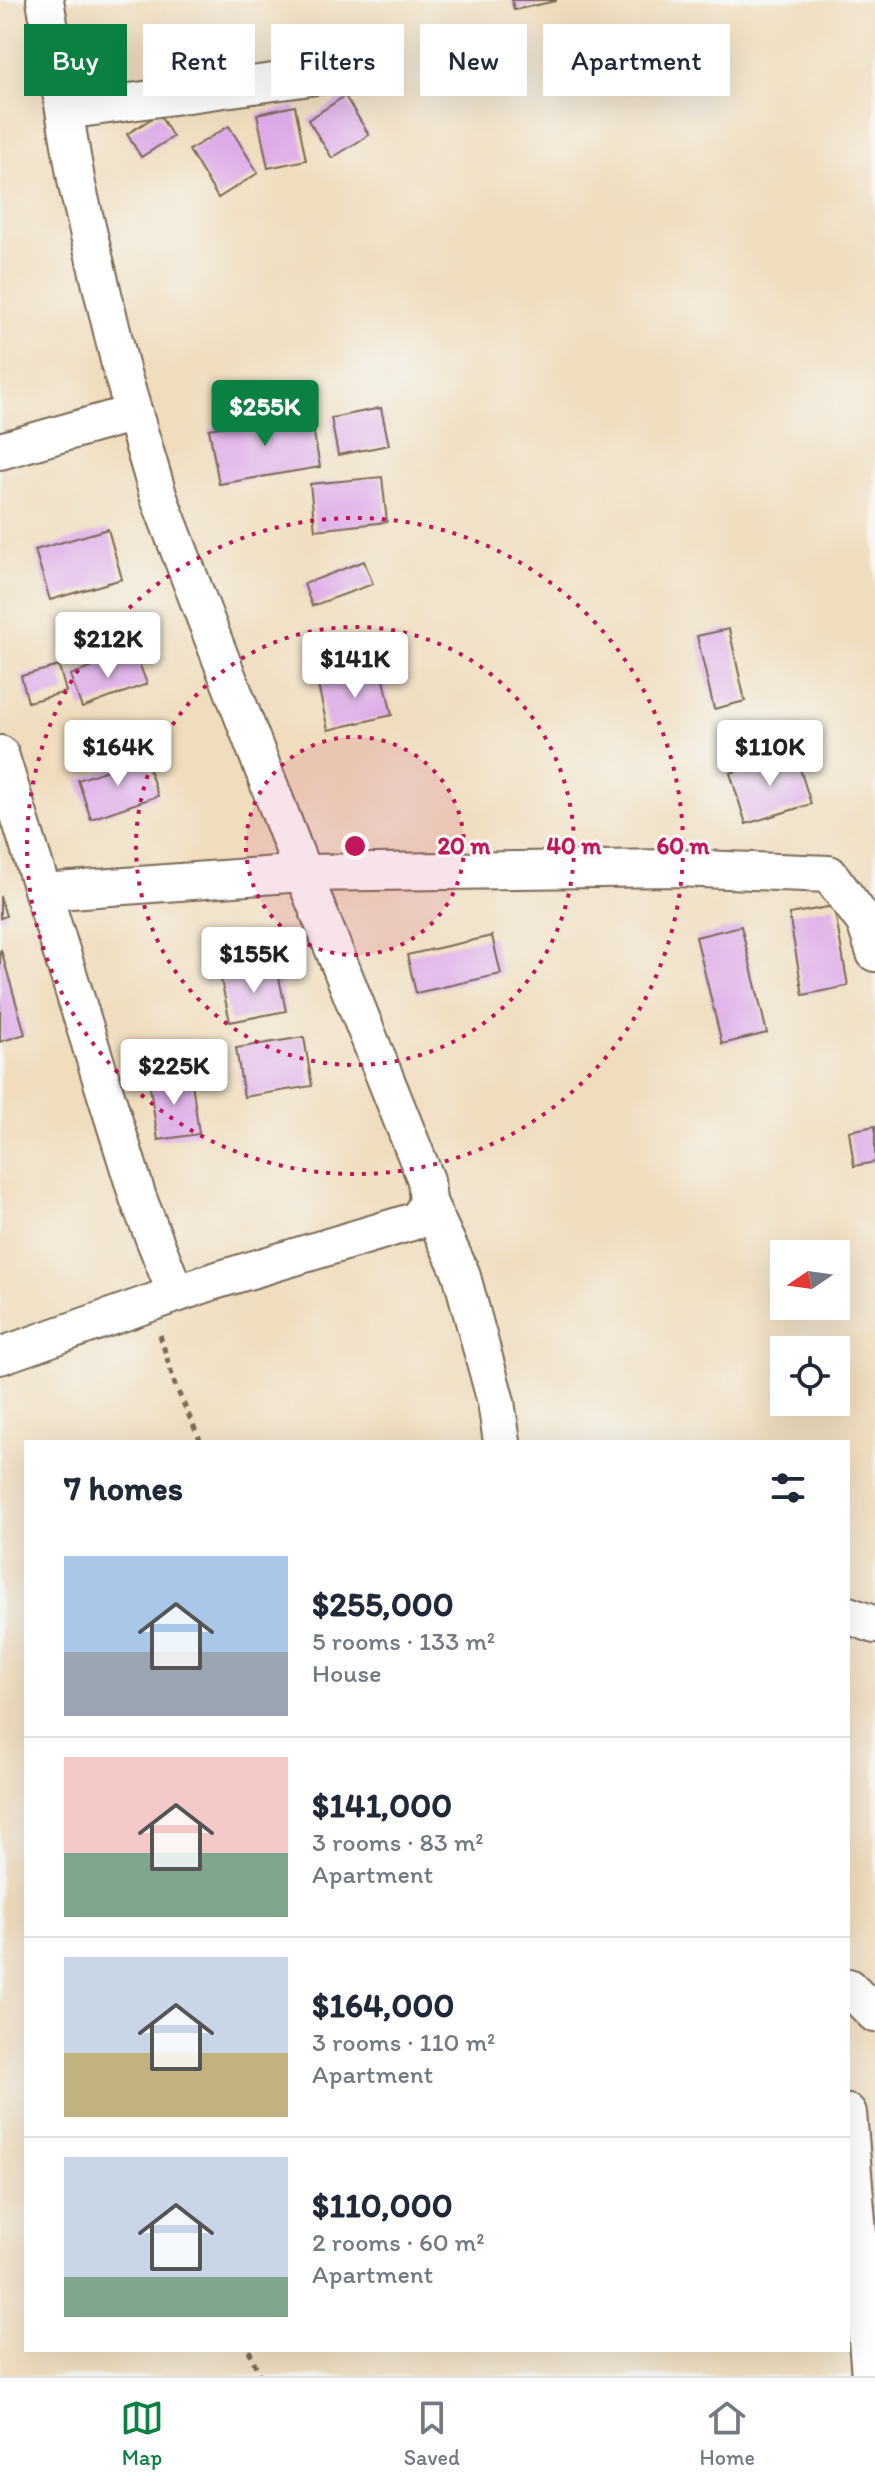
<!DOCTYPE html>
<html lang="en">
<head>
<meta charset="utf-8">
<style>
	:root { --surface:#fff; --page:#f2f2f3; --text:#1f2937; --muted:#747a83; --line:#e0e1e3; --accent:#0b8043 }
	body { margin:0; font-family:Itim,sans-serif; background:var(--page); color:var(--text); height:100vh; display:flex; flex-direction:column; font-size:30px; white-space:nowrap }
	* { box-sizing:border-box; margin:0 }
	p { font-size:26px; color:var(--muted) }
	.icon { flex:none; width:44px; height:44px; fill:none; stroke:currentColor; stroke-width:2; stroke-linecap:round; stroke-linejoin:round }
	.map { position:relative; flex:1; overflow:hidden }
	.sheet { position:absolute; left:24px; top:1440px; width:826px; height:912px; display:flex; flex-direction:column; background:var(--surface); border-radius:0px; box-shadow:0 8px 32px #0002 }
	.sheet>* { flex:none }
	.hud { position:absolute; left:24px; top:24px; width:828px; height:72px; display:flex; gap:16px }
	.needle { width:52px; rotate:257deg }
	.tools { position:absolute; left:770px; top:1240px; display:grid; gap:16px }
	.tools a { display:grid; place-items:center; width:80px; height:80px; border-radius:0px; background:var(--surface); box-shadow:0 8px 32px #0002; font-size:40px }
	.price { position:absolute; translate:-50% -68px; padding:0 18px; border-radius:8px; background:#fff; color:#222; font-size:26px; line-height:52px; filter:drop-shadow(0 2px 4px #0008) }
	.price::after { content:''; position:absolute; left:50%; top:48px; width:24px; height:18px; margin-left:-12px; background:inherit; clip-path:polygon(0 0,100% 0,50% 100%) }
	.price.selected { background:var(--accent); color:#fff }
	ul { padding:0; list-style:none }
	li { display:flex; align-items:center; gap:24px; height:200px; padding:0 40px }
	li+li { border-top:2px solid var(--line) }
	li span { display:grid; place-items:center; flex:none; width:224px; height:160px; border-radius:0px; color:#555 }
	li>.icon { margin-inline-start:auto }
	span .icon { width:96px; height:96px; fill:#fffc; stroke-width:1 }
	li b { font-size:34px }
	h2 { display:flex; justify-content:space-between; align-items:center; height:96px; padding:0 40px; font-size:34px }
	.tag { padding:0 28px; border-radius:0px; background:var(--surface); box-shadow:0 8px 32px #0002; font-size:28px; line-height:72px }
	.tag.selected { background:var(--accent); color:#fff }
	.tabs { display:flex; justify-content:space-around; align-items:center; height:112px; border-top:2px solid var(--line); background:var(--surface); font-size:22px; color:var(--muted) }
	.tabs a { display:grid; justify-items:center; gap:4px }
	.tabs .selected { color:var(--accent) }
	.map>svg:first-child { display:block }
	.building { fill:#ddabe8 }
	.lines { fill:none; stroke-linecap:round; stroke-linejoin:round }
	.minor-casing { stroke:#7a6956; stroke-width:40 }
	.path { stroke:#7a6956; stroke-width:5; stroke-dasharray:6 6; stroke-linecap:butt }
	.minor { stroke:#fff; stroke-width:36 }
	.ring { fill:none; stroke:#c2185b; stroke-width:4; stroke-dasharray:4 8 }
	.centre { fill:#c2185b; stroke:#f6f6f2; stroke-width:4 }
	.ring-label { font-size:24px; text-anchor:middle; font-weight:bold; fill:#c2185b; stroke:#f6f6f2; stroke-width:6; stroke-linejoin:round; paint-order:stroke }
</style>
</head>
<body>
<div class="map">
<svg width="875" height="2376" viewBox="0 0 875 2376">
	<rect width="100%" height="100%" fill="#f6f6f2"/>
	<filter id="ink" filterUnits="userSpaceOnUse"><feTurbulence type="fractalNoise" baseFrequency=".0125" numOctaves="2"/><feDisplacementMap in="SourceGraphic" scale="16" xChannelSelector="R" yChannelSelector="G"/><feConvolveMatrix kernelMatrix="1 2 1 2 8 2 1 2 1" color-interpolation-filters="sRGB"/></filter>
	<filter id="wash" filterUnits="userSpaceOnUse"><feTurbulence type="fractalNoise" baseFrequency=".006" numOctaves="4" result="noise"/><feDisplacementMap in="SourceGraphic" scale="32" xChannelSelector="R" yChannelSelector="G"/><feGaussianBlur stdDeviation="1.8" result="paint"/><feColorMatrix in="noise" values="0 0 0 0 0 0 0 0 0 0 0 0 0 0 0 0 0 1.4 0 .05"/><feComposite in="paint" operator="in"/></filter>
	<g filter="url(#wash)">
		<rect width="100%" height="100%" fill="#f0ddbe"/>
		<g id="blocks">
			<g class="building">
				<polygon points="512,0 556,0 556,1 514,10"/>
				<polygon points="345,96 369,135 332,158 308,120"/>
				<polygon points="295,106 306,160 268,168 257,114"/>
				<polygon points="159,114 173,137 141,157 127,134"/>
				<polygon points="229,126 258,173 218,198 189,150"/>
				<polygon points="381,408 389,445 338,455 331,418"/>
				<polygon points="310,411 320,467 219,484 209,429"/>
				<polygon points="382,477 387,522 315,530 310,484"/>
				<polygon points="108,529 122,579 50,600 35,550"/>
				<polygon points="364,561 373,584 312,606 304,584"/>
				<polygon points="729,629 745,701 714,709 697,636"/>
				<polygon points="135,652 147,684 82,708 70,675"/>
				<polygon points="59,666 66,692 28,702 21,676"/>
				<polygon points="382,671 392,715 328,730 318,685"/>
				<polygon points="795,753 811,804 746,824 730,773"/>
				<polygon points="145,757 158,796 91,819 78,780"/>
				<polygon points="0,896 6,916 0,918"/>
				<polygon points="834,906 848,986 803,995 789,914"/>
				<polygon points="741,926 767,1033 722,1044 696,937"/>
				<polygon points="492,936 501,974 416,993 407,955"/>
				<polygon points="1,950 25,1034 0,1042 0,951"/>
				<polygon points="277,968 286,1011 230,1022 221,980"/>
				<polygon points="304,1037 312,1086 244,1097 236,1048"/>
				<polygon points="191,1075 199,1134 158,1140 149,1081"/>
				<polygon points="875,1126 875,1162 854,1166 849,1131"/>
			</g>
		</g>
	</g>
	<g filter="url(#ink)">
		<use href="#blocks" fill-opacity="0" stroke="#7a6956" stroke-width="2"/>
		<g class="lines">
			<defs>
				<g id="minor">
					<polyline points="65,111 360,70"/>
					<polyline points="0,451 134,413"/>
					<polyline points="0,754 138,1198 176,1294 211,1282 418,1220 428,1202 426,1180 303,873 159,498 122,373 77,185 45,0"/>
					<polyline points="43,892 303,873 675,868 829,874 865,922 875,953"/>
					<polyline points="428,1202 461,1273 496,1402 502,1442"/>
					<polyline points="0,1356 176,1294"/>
					<polyline points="848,1615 875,1625"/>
					<polyline points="848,1987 875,2014"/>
					<polyline points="848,2113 870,2376"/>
				</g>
			</defs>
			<use href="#minor" class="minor-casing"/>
			<g class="path">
				<polyline points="160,1335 175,1385 201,1442"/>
				<polyline points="249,2350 260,2376"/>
			</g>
			<use href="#minor" class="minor"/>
		</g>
	</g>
	<circle cx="355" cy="846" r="109" fill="#c2185b" fill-opacity=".12"/>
	<g class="ring">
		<circle cx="355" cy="846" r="109"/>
		<circle cx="355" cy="846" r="219"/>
		<circle cx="355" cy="846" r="328"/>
	</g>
	<circle cx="355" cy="846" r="12" class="centre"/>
	<g class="ring-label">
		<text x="464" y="854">20 m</text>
		<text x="574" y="854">40 m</text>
		<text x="683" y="854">60 m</text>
	</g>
</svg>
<div class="tools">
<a><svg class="needle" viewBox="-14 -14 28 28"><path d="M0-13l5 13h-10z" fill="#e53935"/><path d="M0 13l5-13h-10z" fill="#747a83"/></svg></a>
<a><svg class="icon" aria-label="locate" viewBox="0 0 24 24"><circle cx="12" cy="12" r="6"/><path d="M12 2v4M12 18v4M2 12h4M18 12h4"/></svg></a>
</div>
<b class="price selected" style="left:265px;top:448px">$255K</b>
<b class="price" style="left:108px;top:680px">$212K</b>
<b class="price" style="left:355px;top:700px">$141K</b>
<b class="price" style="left:118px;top:788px">$164K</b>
<b class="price" style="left:770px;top:788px">$110K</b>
<b class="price" style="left:254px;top:995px">$155K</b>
<b class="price" style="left:174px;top:1107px">$225K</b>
<div class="hud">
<a class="tag selected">Buy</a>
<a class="tag">Rent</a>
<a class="tag">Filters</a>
<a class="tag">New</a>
<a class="tag">Apartment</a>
</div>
<section class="sheet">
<h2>7 homes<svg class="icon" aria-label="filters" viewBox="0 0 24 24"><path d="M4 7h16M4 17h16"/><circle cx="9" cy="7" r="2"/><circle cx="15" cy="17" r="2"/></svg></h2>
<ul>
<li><span style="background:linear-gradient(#a9c7e8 60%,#9aa5b1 0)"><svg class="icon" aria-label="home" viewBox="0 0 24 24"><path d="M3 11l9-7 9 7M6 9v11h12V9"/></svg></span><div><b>$255,000</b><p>5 rooms · 133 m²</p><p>House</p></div></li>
<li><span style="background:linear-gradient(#f6c9c9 60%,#7fa58c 0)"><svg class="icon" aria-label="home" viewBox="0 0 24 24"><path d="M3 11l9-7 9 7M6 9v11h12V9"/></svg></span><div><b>$141,000</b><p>3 rooms · 83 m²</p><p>Apartment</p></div></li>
<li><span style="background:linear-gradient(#c9d6e8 60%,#c2b280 0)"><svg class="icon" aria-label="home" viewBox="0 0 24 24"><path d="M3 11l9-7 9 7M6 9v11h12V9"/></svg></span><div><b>$164,000</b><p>3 rooms · 110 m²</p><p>Apartment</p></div></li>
<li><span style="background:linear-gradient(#c9d6e8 75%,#7fa58c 0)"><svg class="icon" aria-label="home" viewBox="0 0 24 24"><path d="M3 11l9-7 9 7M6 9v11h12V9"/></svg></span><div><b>$110,000</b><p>2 rooms · 60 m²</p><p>Apartment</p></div></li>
</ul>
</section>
</div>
<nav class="tabs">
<a class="selected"><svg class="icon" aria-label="map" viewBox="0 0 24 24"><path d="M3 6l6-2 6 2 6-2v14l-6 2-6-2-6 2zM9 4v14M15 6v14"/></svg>Map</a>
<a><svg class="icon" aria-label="saved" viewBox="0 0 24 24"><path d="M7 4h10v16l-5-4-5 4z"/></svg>Saved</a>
<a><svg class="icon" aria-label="home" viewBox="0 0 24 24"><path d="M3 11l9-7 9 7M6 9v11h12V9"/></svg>Home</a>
</nav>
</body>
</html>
